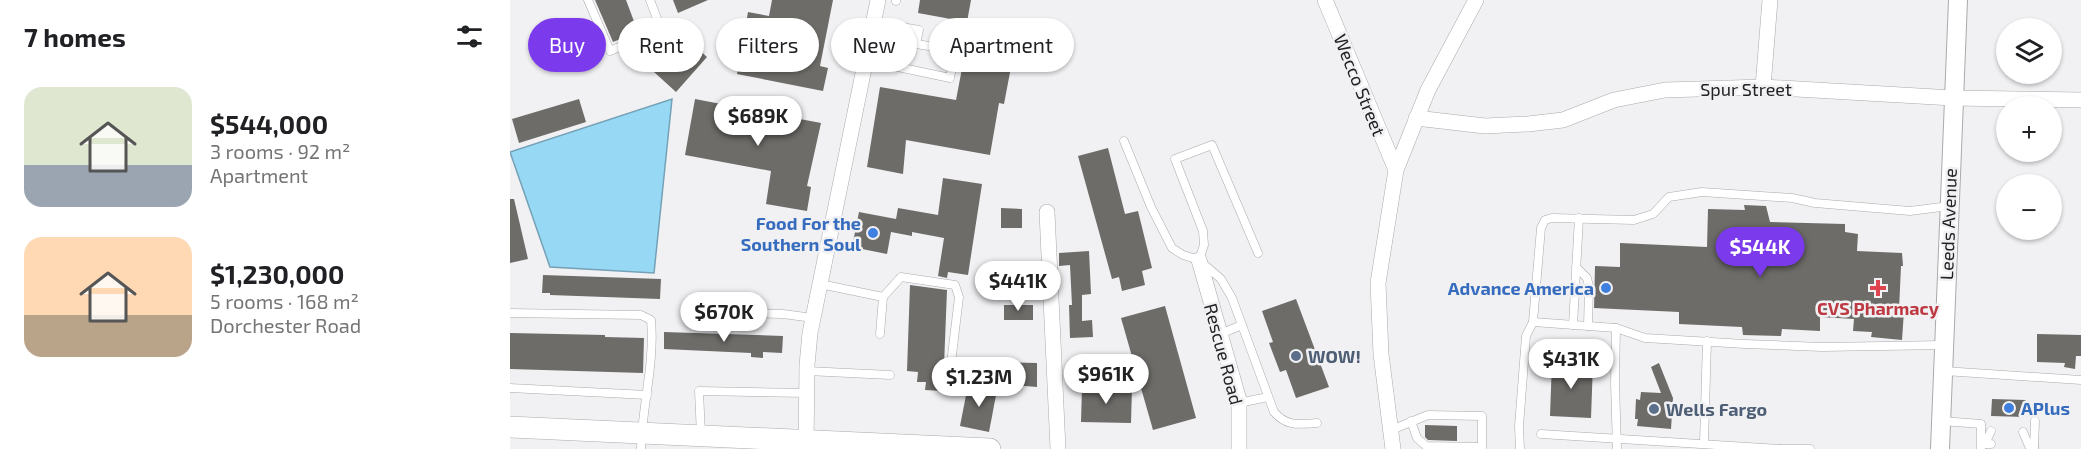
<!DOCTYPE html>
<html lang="en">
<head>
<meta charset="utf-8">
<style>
	:root { --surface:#fff; --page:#f6f6f6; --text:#202124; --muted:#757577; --accent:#7c3aed }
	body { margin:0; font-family:"Exo 2",sans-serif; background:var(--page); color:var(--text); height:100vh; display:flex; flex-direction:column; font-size:22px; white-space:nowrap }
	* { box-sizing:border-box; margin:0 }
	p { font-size:20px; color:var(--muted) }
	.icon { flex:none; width:33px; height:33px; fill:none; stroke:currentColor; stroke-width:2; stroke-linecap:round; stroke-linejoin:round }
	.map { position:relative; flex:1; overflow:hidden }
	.side { display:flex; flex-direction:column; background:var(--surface); width:510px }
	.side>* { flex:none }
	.banner { position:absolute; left:18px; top:18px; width:570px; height:54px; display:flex; gap:12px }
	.controls { position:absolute; left:1486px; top:18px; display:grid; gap:12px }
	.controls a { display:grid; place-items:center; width:66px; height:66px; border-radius:50%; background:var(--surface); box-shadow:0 2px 4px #0004; font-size:30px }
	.price { position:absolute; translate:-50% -51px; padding:0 14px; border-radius:21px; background:#fff; color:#222; font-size:20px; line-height:39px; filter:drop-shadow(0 2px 3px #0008) }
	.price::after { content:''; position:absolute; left:50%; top:36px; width:18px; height:14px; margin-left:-9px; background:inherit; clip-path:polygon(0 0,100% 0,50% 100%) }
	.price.on { background:var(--accent); color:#fff }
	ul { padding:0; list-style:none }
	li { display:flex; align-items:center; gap:18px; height:150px; padding:0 24px }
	li span { display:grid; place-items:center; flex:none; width:168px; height:120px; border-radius:18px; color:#555 }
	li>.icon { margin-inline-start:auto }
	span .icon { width:72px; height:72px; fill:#fffc; stroke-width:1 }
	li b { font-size:26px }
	h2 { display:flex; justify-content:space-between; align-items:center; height:72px; padding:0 24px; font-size:26px }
	.pill { padding:0 21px; border-radius:27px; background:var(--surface); box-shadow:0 2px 4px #0004; font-size:21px; line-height:54px }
	.pill.on { background:var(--accent); color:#fff }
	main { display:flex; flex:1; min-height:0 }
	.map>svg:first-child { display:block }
	.water { fill:#97d8f4; stroke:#74a1b6; stroke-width:1.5 }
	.building { fill:#6e6c69 }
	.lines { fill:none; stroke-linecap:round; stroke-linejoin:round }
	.service-casing { stroke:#aaaaad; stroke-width:9 }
	.minor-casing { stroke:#aaaaad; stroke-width:16 }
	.tertiary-casing { stroke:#aaaaad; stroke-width:20 }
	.secondary-casing { stroke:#aaaaad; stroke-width:22 }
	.service { stroke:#fff; stroke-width:8 }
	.minor { stroke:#fff; stroke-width:15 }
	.tertiary { stroke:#fff; stroke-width:18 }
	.secondary { stroke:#fff; stroke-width:21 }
	.shop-dot { fill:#3f7fe0; stroke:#f1f1f4; stroke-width:2 }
	.health-dot { fill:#e0444e; stroke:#f1f1f4; stroke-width:2 }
	.service-dot { fill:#5c6f8a; stroke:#f1f1f4; stroke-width:2 }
	.labels { text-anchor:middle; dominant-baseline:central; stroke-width:5; stroke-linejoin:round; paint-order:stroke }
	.street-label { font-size:18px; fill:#222224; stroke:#f1f1f4 }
	.shop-label { font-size:18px; font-weight:bold; fill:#366cbe; stroke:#f1f1f4; text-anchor:end }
	.health-label { font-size:18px; font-weight:bold; fill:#be3a42; stroke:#f1f1f4 }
	.service-label { font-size:18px; font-weight:bold; fill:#4e5e75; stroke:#f1f1f4; text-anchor:start }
</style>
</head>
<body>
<main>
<section class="side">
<h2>7 homes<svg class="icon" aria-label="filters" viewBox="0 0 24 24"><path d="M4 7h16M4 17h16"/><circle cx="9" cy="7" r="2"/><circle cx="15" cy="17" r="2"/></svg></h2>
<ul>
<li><span style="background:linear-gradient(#dfe7d0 65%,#9aa5b1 0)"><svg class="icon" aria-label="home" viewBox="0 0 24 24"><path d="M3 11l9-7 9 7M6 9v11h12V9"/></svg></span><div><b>$544,000</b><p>3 rooms · 92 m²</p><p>Apartment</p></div></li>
<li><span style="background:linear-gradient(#ffd9b3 65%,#b9a48a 0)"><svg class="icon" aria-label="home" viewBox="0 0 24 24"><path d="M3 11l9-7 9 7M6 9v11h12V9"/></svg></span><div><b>$1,230,000</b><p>5 rooms · 168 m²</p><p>Dorchester Road</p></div></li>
</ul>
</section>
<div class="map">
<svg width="1571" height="449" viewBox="0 0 1571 449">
	<rect width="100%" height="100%" fill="#f1f1f4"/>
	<polygon class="water" points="162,99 144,273 40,267 0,152"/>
	<g class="building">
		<polygon points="85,0 116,0 128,32 103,42"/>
		<polygon points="163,0 198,0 168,13"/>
		<polygon points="262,0 323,0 310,66 318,68 313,91 227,74 238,12 259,16"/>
		<polygon points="410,0 461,0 457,22 408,13"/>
		<polygon points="458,37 505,46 494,104 489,103 480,155 396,140 393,174 357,167 370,87 446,100"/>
		<polygon points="176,38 197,57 166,92 144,72"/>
		<polygon points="69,99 76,122 9,143 2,119"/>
		<polygon points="185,99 311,123 297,186 301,187 297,211 256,204 261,171 175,155"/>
		<polygon points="598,148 615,214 628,211 642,268 632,271 635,285 612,291 609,277 602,279 568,156"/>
		<polygon points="433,178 472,184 458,275 438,272 437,278 428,276 434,238 402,232 402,236 381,232 377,254 342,247 349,212 386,219 388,208 428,215"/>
		<polygon points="0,199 4,199 18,259 0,263"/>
		<polygon points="1234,205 1256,206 1260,222 1335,224 1335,232 1348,234 1347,251 1392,253 1393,266 1391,266 1389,310 1394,311 1392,340 1361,337 1362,332 1343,331 1344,319 1310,317 1310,331 1272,329 1271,336 1233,335 1232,327 1169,324 1169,312 1084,308 1085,266 1110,267 1110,243 1197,247 1198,209 1235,210"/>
		<polygon points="491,208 512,209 512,228 491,228"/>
		<polygon points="579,251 581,294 572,295 572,321 582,320 583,337 560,338 559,305 562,305 560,265 549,266 549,253"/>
		<polygon points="33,275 151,279 150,299 40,295 40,293 32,293"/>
		<polygon points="400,285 437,290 433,391 415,390 416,382 407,382 408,372 397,371"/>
		<polygon points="786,299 819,387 786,398 776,370 770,372 759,343 763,342 752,311"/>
		<rect x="494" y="305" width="29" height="15"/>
		<polygon points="655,306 686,418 643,430 611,318"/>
		<polygon points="154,332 273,336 272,353 253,352 253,358 241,357 241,353 154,349"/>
		<polygon points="0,333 95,335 95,337 134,338 133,373 0,369"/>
		<polygon points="1527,334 1571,335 1571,356 1566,356 1565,369 1554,367 1555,363 1527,362"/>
		<polygon points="1042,361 1083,363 1081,418 1040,416"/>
		<polygon points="479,362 527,363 527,387 479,383"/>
		<polygon points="1149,363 1163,398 1161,429 1127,426 1128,419 1125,419 1126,399 1130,400 1131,392 1151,393 1141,367"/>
		<polygon points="458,385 487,390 479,432 450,426"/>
		<polygon points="572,387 622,388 621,423 571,422"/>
		<polygon points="1482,399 1516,400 1515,417 1481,416"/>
		<polygon points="915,425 947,426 947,441 918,440 915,437"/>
	</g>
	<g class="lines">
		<defs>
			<g id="service">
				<polyline points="78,0 100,51 151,29 140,0"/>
				<polyline points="386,1 386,0"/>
				<polyline points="355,60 440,78 445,50 406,44 409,30 363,22"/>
				<path d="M614 141 641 207 662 248 673 255 689 260 711 279 722 298 764 412C777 427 789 424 807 423"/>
				<polyline points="689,260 694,245 693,231 665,159 702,145 748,253"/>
				<polyline points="1066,267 1077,278 1079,286 1078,326"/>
				<polyline points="310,284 373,297 370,334"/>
				<polyline points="373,297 391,277 445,285 449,297 439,380"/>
				<polyline points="178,312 273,314 303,318"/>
				<path d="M0 313 131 315 141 320C145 363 132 406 131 449"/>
				<polyline points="1023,322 1031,228 1035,220 1042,218 1124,220 1143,214 1159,197 1192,192 1282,198 1305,203 1400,211 1439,206"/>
				<polyline points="1063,325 1069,218"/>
				<polyline points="1106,328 1105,382 1107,449"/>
				<polyline points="710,334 732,325"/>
				<polyline points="297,371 380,375"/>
				<polyline points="1434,371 1571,380"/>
				<polyline points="0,388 137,395"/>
				<polyline points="729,403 758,397"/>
				<polyline points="1432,421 1471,424 1471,449"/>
				<polyline points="881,430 918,415 972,416 972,447 916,446 907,438 901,421"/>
				<polyline points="1481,431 1475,444 1481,444"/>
				<polyline points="1513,432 1519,446 1524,447 1524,449"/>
				<polyline points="1031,434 1270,449"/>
				<polyline points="191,435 189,391 297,393"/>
				<polyline points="1194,443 1197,341"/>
				<polyline points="1524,447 1525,421"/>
				<polyline points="1010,449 1009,426 1016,336 1023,322 1106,328 1135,338 1235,344 1312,347 1434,345"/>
				<polyline points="1270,449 1300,449"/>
			</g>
			<g id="minor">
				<polyline points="815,0 886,170"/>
				<polyline points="1253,87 1260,0"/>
				<polyline points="906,118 975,126 1018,124 1053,120 1104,100 1155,90 1253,87 1443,98 1571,100"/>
				<polyline points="537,212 548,449"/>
				<polyline points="689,260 729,400 729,449"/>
				<polyline points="296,449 297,365 300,333 368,0"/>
				<polyline points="883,449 871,354 868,283 886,170 918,90 966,0"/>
			</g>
			<polyline id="tertiary" points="1430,449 1448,0"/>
			<polyline id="secondary" points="0,427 480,449"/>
		</defs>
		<use href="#service" class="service-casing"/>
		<use href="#minor" class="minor-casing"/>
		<use href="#tertiary" class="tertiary-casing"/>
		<use href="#secondary" class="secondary-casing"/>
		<use href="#service" class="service"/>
		<use href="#minor" class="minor"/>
		<use href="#tertiary" class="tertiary"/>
		<use href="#secondary" class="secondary"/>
	</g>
	<g class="shop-dot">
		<circle cx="363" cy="233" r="6"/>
		<circle cx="1096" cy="288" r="6"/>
		<circle cx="1499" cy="408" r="6"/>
	</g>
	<path class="health-dot" d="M1365 279h6v6h6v6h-6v6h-6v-6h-6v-6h6z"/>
	<g class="service-dot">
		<circle cx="786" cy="356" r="6"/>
		<circle cx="1144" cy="409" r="6"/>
	</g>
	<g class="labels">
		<g class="street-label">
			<text transform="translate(850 85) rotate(68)">Wecco Street</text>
			<text x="1236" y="89">Spur Street</text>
			<text transform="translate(1438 224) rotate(-88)">Leeds Avenue</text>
			<text transform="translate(714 354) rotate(75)">Rescue Road</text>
		</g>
		<g class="shop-label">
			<text x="351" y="223">Food For the<tspan x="351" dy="21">Southern Soul</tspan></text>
			<text x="1084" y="288">Advance America</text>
			<text x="1511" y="408" text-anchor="start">APlus</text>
		</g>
		<g class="health-label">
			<text x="1368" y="308">CVS Pharmacy</text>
		</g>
		<g class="service-label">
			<text x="798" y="356">WOW!</text>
			<text x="1156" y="409">Wells Fargo</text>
		</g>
	</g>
</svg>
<div class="controls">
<a><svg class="icon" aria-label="layers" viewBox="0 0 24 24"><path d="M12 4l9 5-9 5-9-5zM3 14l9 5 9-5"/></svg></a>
<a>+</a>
<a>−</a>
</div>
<b class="price" style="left:248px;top:147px">$689K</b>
<b class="price on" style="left:1250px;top:278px">$544K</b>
<b class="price" style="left:508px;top:312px">$441K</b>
<b class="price" style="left:214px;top:343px">$670K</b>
<b class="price" style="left:1061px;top:390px">$431K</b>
<b class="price" style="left:596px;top:405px">$961K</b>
<b class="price" style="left:469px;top:408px">$1.23M</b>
<div class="banner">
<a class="pill on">Buy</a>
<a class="pill">Rent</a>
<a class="pill">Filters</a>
<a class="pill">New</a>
<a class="pill">Apartment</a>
</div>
</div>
</main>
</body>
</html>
